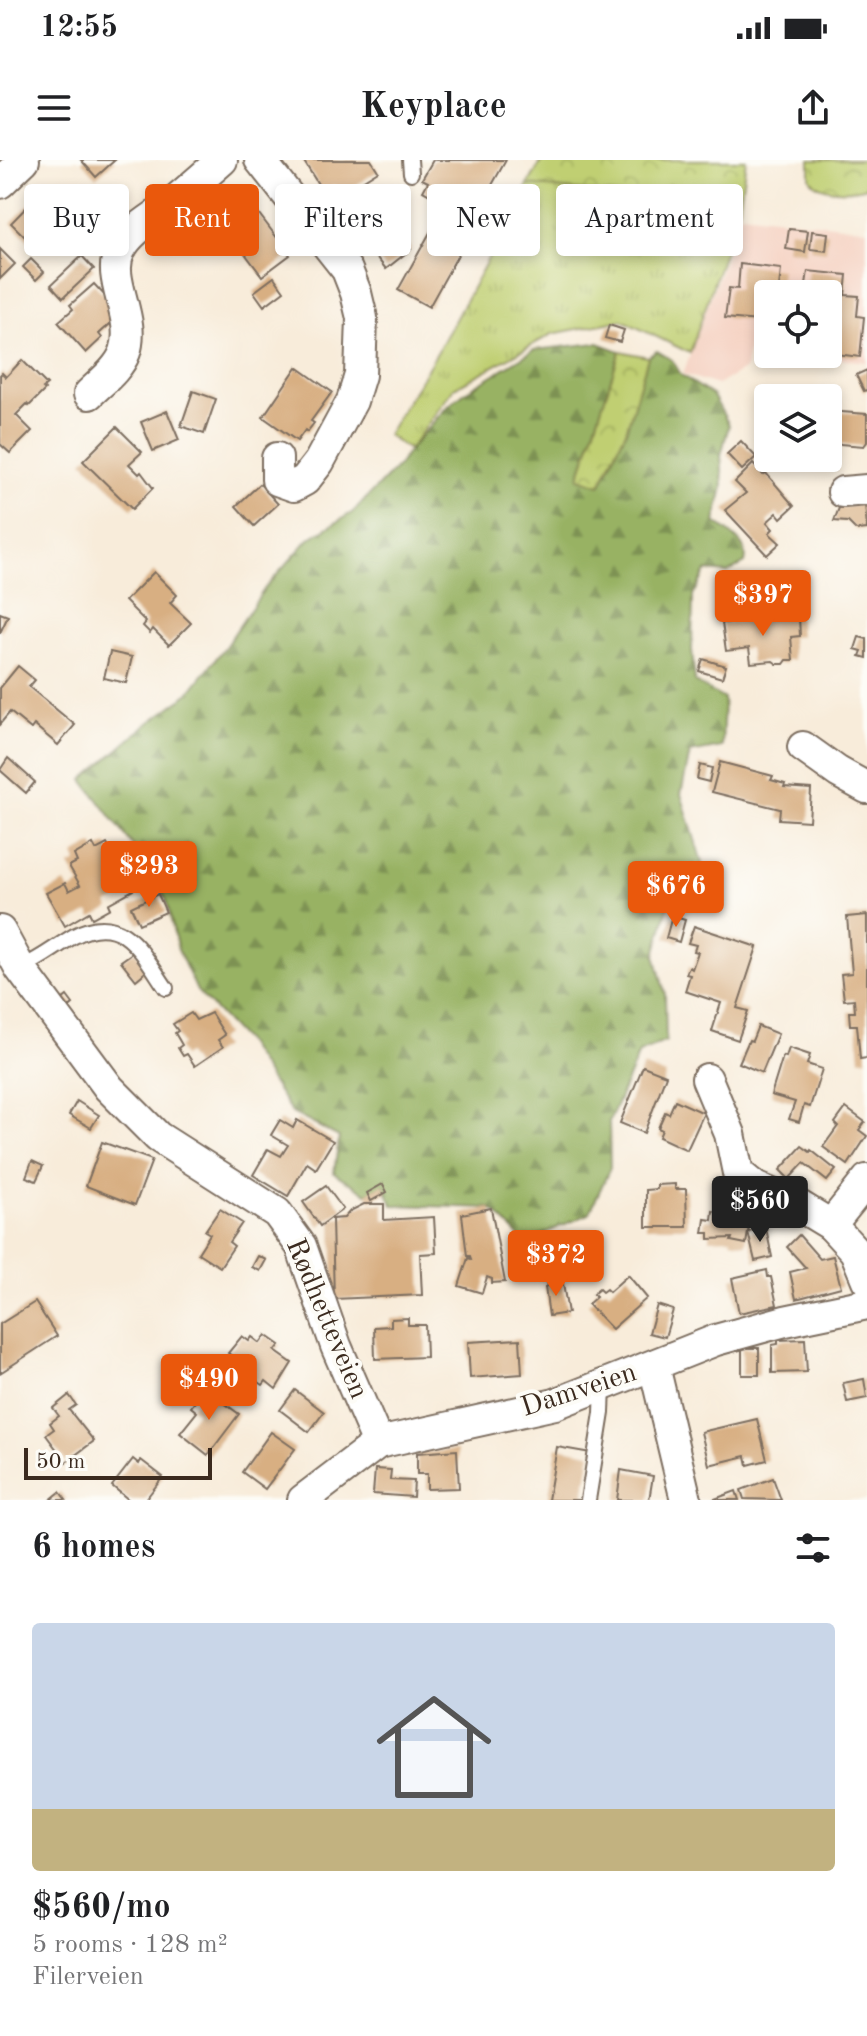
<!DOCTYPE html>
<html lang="en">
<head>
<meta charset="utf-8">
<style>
	:root { --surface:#fff; --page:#f2f2f2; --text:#202124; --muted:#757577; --line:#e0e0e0; --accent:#ea580c }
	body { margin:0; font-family:"Old Standard TT",serif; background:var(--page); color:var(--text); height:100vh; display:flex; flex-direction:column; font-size:30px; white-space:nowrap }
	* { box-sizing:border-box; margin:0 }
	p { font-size:26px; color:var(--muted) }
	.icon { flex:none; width:44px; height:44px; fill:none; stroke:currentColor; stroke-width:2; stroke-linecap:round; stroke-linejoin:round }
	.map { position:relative; height:1340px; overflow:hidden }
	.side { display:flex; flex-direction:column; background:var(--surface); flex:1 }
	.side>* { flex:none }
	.hud { position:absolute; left:24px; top:24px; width:820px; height:72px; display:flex; gap:16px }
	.buttons { position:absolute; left:754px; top:120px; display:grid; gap:16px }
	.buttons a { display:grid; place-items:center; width:88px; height:88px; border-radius:8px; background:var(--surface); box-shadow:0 4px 12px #0003; font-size:40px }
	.scale { position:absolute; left:24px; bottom:20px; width:188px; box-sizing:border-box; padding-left:8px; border:4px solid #3b2a1e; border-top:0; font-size:22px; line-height:28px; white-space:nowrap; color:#3b2a1e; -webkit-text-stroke:6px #fdfcf7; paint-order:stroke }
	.price { position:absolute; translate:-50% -68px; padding:0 18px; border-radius:8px; background:var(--accent); color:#fff; font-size:26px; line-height:52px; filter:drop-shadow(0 2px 4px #0008) }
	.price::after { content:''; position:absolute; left:50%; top:48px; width:24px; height:18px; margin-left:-12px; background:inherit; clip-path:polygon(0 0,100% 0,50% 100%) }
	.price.active { background:#222; color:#fff }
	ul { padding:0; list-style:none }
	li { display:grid; align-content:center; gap:16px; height:424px; padding:0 32px }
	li+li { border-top:2px solid var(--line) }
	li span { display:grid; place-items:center; height:248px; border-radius:8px; color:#555 }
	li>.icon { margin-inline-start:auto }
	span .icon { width:144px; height:144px; fill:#fffc; stroke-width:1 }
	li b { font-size:34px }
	h2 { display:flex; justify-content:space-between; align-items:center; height:96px; padding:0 32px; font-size:34px }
	.chip { padding:0 28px; border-radius:8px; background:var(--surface); box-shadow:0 4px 12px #0003; font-size:28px; line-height:72px }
	.chip.active { background:var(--accent); color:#fff }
	.status { display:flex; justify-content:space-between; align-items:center; height:56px; padding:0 40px; background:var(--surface); direction:ltr }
	.status svg { height:22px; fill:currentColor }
	header { display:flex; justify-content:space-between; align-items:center; height:104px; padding:0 32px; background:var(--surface); font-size:36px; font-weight:700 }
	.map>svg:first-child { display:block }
	.built { fill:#f5d2c2 }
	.grass { fill:url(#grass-tufts); stroke:#7e7c48; stroke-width:2 }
	.forest { fill:url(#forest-firs); stroke:#6a6e41; stroke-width:2 }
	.park { fill:url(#park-crowns); stroke:#7e7c48; stroke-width:2 }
	.building { fill:#d8af82 }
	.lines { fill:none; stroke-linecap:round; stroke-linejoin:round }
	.lane-casing { stroke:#7d6e60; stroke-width:18 }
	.street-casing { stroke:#7d6e60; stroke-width:34 }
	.lane { stroke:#fff; stroke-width:14 }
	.street { stroke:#fff; stroke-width:30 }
	.labels { text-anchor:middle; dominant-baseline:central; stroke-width:8; stroke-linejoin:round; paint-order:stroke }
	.street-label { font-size:28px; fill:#3b2a1e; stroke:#fdfcf7 }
</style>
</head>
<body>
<div class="status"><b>12:55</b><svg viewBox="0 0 49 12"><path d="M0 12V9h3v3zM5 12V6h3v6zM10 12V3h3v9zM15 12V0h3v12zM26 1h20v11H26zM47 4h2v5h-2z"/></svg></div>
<header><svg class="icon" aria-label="menu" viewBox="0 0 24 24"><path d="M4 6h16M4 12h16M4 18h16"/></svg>Keyplace<svg class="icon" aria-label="share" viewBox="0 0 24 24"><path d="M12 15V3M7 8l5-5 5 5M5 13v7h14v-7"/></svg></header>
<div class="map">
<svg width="867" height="1340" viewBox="0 0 867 1340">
	<defs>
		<pattern id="grass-tufts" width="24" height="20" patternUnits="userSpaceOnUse" patternTransform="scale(2)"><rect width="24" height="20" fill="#c0cf72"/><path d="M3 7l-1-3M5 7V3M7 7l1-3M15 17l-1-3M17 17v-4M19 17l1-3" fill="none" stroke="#a6b262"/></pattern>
		<pattern id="forest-firs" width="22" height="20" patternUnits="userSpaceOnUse" patternTransform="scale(2)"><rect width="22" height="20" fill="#98b264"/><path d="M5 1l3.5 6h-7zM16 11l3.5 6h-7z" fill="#7d9152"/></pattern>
		<pattern id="park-crowns" width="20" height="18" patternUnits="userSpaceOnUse" patternTransform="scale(2)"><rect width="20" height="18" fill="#c0cf72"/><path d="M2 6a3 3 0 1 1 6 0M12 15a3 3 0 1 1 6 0" fill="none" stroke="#a6b262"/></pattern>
	</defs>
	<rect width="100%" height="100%" fill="#fdfcf7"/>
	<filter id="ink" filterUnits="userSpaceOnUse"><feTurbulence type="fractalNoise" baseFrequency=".0125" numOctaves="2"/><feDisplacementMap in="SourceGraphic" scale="16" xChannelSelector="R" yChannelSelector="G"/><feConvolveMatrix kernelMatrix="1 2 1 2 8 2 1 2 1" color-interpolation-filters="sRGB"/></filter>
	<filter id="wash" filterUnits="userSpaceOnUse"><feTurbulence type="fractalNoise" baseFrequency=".006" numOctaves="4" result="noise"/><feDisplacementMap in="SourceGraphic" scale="32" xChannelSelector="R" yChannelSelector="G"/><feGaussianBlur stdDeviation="1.8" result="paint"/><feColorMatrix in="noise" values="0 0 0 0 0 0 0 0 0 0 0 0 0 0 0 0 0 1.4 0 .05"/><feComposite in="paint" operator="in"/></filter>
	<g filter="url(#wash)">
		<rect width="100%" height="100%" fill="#f8ecda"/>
		<polygon class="built" points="741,54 867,69 867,202 796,194 828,194 828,134 768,134 768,189 767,185 749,184 745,209 717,225 683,214"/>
		<polygon class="grass" points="528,25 739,48 690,193 622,160 552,174 454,228 409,290 387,275 438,191"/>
		<path class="forest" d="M598 183 620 191 579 317 601 324 626 271 648 197 657 191 672 200 681 215 713 236 729 265 721 295 723 327 715 362C729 373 750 384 745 403L727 413 706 411 693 436 692 490 695 522 724 539 722 587 690 593 681 634 704 709 698 733 668 747 655 795 665 834 666 881 639 893 609 962 610 1008 589 1054 525 1082 491 1048 393 1045 383 1025 367 1033 334 1013 339 977 292 953 246 883 197 831 178 790 166 739 131 683 83 620 146 565 188 534 225 487 265 428 309 379 353 352 397 307 409 290 447 247 465 232 534 190Z"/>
		<g class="park">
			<polygon points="542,0 746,0 739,48 528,25"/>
			<path d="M810 0H867V27C851 32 819 33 810 18Z"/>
			<polygon points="620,191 648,197 626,271 600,325 579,318"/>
		</g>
		<g id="blocks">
			<g class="building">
				<polygon points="81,0 115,0 96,17"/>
				<polygon points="303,0 371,0 378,11 340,35 334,25 323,32"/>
				<polygon points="433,0 506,0 478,50 472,47 467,56 423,31 428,22 422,19"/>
				<polygon points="47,26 76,55 56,76 51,71 33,85 11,63"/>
				<polygon points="361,28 411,89 386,109 336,48"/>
				<polygon points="256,50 290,95 262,116 228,71"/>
				<polygon points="438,58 469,75 429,147 398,130"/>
				<polygon points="789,69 808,71 805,92 786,89"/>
				<polygon points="812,71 828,73 826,91 810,89"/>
				<polygon points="0,89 15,104 0,119"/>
				<polygon points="82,96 94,109 63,138 51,125"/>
				<polygon points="31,99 44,112 36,120 23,107"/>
				<polygon points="740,104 781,109 779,128 805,131 808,111 847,115 845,135 859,136 857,156 864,157 860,197 828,193 828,134 768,134 768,154 759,154 759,161 725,158 729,128 738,129"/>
				<polygon points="274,117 284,131 264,146 254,132"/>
				<polygon points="94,124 105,136 109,133 121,154 99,174 102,178 86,193 58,162 73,149 70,145"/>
				<polygon points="609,165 624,170 620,182 605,178"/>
				<polygon points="22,200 47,225 43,228 45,230 29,246 27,244 16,255 32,271 10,293 0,284 0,215 2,213 6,217"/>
				<polygon points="297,207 332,232 311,261 314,263 307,272 305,270 297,281 263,257"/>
				<polygon points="867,210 867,230 864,231 856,215"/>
				<polygon points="193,231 216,239 204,274 181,266"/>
				<polygon points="167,251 179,280 153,291 141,262"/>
				<polygon points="828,251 867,254 867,282 864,286 828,283"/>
				<polygon points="117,267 142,292 129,304 139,314 141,312 153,328 132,349 83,301"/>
				<polygon points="741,281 756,297 742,310 727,294"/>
				<polygon points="753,304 763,315 766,313 794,346 781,358 777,353 767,362 773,369 769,373 780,383 767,395 725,350 746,333 735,322"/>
				<polygon points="260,324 278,344 254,366 236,346"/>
				<polygon points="865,344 867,369 856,370 848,362 834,361 839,348"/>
				<polygon points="154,412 177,435 170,443 191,463 169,485 153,469 150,473 143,466 146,462 125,441"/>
				<polygon points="0,453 8,456 0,473"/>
				<polygon points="789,457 799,457 800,476 791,477 793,500 787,500 784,504 777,504 773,501 751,503 749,488 726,491 722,463"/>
				<polygon points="859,477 867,479 867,498 860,496 862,491 855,489"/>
				<polygon points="110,492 132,497 126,523 104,518"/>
				<polygon points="703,499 726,506 722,518 699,511"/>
				<polygon points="18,506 35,520 29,527 75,565 58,585 34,565 31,569 10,552 0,564 0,528"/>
				<polygon points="8,598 35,622 26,633 0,610"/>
				<polygon points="720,602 773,616 771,620 785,624 784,627 811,629 809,661 779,659 780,649 712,632"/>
				<polygon points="700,605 712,608 709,622 697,619"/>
				<polygon points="93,684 96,690 107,684 133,730 108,744 110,748 92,758 89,752 65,766 46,733 65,723 69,731 80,725 69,706 77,702 74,695"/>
				<polygon points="158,734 166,752 139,764 131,747"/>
				<polygon points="867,755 867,898 860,899 857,865 850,865 849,852 855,852 854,839 844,840 841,814 852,813 847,757"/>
				<polygon points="672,756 685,760 679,782 666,778"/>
				<polygon points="694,766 757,787 737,848 748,851 738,880 712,871 721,843 685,831 690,815 686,814 689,807 692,809 698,792 694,791 696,785 688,783"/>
				<polygon points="135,791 149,809 136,820 121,801"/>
				<polygon points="67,836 73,844 68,848 62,840"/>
				<polygon points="191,853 196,860 211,853 225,875 218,880 223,887 195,906 187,894 183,896 178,888 182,885 175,873 178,871 173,864"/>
				<polygon points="758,866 778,874 762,913 739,903 749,880 752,881"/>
				<polygon points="789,888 810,895 807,904 822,909 810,947 804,945 799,962 789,959 795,942 771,935 783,896 786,897"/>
				<polygon points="643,906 666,915 644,973 620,963"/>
				<polygon points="675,940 704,953 687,990 659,977 662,970 658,968 665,952 669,954"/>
				<polygon points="77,941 99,955 91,968 69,955"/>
				<polygon points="846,948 865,962 859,970 867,976 848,1005 823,987 838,966 835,963"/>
				<polygon points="280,960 293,968 297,960 333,981 316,1009 307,1003 288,1036 253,1015 268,989 281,996 288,985 271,975"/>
				<polygon points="102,982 152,1000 135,1045 86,1026"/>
				<polygon points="802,986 810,992 811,990 836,1010 827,1021 804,1003 789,1019 780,1010"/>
				<polygon points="32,1001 43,1006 36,1021 26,1017"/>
				<polygon points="383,1024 387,1032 371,1041 367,1033"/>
				<polygon points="675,1024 675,1029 686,1029 687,1067 646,1067 646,1030 657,1029 657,1025"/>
				<polygon points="326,1026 343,1049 320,1066 303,1042"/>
				<polygon points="364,1044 384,1044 384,1060 434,1057 436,1093 420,1094 422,1135 334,1139 332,1059 344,1058 350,1051"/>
				<polygon points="491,1048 505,1122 492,1123 492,1119 487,1117 482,1133 459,1126 468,1098 471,1099 470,1096 467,1096 462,1054"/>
				<polygon points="220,1049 242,1063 229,1082 234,1086 220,1107 198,1093 210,1074 205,1071"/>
				<polygon points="713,1051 750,1060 746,1084 731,1081 732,1078 709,1079 709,1073 703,1073 705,1059 712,1060"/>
				<polygon points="766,1068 772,1097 755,1101 748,1072"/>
				<polygon points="799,1075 820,1099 833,1096 841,1127 796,1139 790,1112 806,1108 787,1087"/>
				<polygon points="556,1090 564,1097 559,1103 551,1096"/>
				<polygon points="258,1096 266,1100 260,1111 252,1107"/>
				<polygon points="767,1110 768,1117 771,1117 777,1145 739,1153 732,1118"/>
				<polygon points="628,1115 647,1138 612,1169 588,1144 596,1137 593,1134 599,1129 602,1132 606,1129 609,1132"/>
				<polygon points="555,1119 556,1125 563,1124 568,1153 549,1156 545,1127 547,1126 546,1120"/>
				<polygon points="35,1142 57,1176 0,1213 0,1164"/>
				<polygon points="657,1145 673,1150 665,1177 649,1173"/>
				<polygon points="408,1158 408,1165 425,1165 426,1197 375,1199 374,1167 391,1166 391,1159"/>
				<polygon points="266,1175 280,1185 275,1191 292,1203 276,1229 266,1221 263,1225 233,1204 236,1199 228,1193 242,1176 249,1181 252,1177 260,1183"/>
				<polygon points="520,1179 522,1214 470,1218 468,1182"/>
				<polygon points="805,1179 807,1212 772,1213 772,1185 778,1184 778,1180"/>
				<rect x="742" y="1188" width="17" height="27"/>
				<polygon points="864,1219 867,1238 847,1242 843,1223"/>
				<polygon points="205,1229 239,1254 208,1295 180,1273 197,1252 191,1247"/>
				<polygon points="295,1230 324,1252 309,1272 280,1250"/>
				<polygon points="69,1235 76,1245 69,1250 94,1281 66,1302 46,1275 54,1269 50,1263 59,1256 53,1248"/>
				<polygon points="757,1259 767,1300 748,1305 746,1296 709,1305 701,1272"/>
				<polygon points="271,1272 295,1289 265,1329 242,1312"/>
				<polygon points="557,1287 591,1293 583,1340 548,1340"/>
				<polygon points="457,1290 459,1328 427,1329 427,1314 417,1314 417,1293"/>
				<polygon points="133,1299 139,1304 141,1300 163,1317 145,1340 129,1340 112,1326"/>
				<polygon points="375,1309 391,1310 390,1320 414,1321 413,1337 373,1334"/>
				<polygon points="621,1310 653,1316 649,1340 617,1340"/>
				<polygon points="773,1318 781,1340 744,1339 741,1330"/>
				<polygon points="736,1331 739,1340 712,1340"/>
				<polygon points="60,1332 66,1340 50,1340"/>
			</g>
		</g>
	</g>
	<g filter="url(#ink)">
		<use href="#blocks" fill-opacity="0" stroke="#7d6e60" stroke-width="2"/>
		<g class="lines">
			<defs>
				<g id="lane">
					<polyline points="410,0 411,13"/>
					<path d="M20 808C40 800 55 787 74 776 123 750 142 793 166 828"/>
					<polyline points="588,1340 602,1253 603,1225"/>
				</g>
				<g id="street">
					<polyline points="260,0 347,110 356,133 362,158 360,215 352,241 319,302 305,320 294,326 277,320 277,298"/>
					<polyline points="0,23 24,0"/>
					<path d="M89 234C101 222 119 209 125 192 137 157 105 119 120 90 131 69 153 59 170 45 188 30 205 15 222 0"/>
					<polyline points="843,332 867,330"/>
					<polyline points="803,587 838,612 867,628"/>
					<polyline points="0,771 20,808 109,928 158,977 277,1053 301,1086 336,1186 378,1283"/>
					<polyline points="707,919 730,974 738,1013 755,1027 798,1045 831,1065"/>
					<polyline points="867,1020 831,1065 855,1091 867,1120"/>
					<polyline points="654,1206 686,1340"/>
					<polyline points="303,1340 378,1283 555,1244 716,1180 785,1161 867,1144"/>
				</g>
			</defs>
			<use href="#lane" class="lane-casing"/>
			<use href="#street" class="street-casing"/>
			<use href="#lane" class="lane"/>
			<use href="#street" class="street"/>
		</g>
	</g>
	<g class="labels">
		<g class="street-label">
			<text transform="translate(326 1159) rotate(67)">Rødhetteveien</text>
			<text transform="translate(579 1231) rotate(-18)">Damveien</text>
		</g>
	</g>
</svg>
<div class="buttons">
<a><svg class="icon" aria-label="locate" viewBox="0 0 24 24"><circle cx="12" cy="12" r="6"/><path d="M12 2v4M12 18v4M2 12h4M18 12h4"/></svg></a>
<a><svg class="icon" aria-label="layers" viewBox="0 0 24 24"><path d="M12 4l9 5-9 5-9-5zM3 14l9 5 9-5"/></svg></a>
</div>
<div class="scale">50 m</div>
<b class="price" style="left:763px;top:478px">$397</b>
<b class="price" style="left:149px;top:749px">$293</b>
<b class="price" style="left:676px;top:769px">$676</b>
<b class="price active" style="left:760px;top:1084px">$560</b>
<b class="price" style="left:556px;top:1138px">$372</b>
<b class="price" style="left:209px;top:1262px">$490</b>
<div class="hud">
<a class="chip">Buy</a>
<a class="chip active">Rent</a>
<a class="chip">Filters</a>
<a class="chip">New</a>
<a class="chip">Apartment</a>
</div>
</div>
<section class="side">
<h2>6 homes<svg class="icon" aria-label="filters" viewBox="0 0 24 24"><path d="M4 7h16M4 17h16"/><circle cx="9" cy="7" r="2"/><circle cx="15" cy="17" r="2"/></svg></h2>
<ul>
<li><span style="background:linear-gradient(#c9d6e8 75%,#c2b280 0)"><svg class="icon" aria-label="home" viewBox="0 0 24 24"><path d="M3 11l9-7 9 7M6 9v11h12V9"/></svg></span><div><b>$560/mo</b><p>5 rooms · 128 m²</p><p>Filerveien</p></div></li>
</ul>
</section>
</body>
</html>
